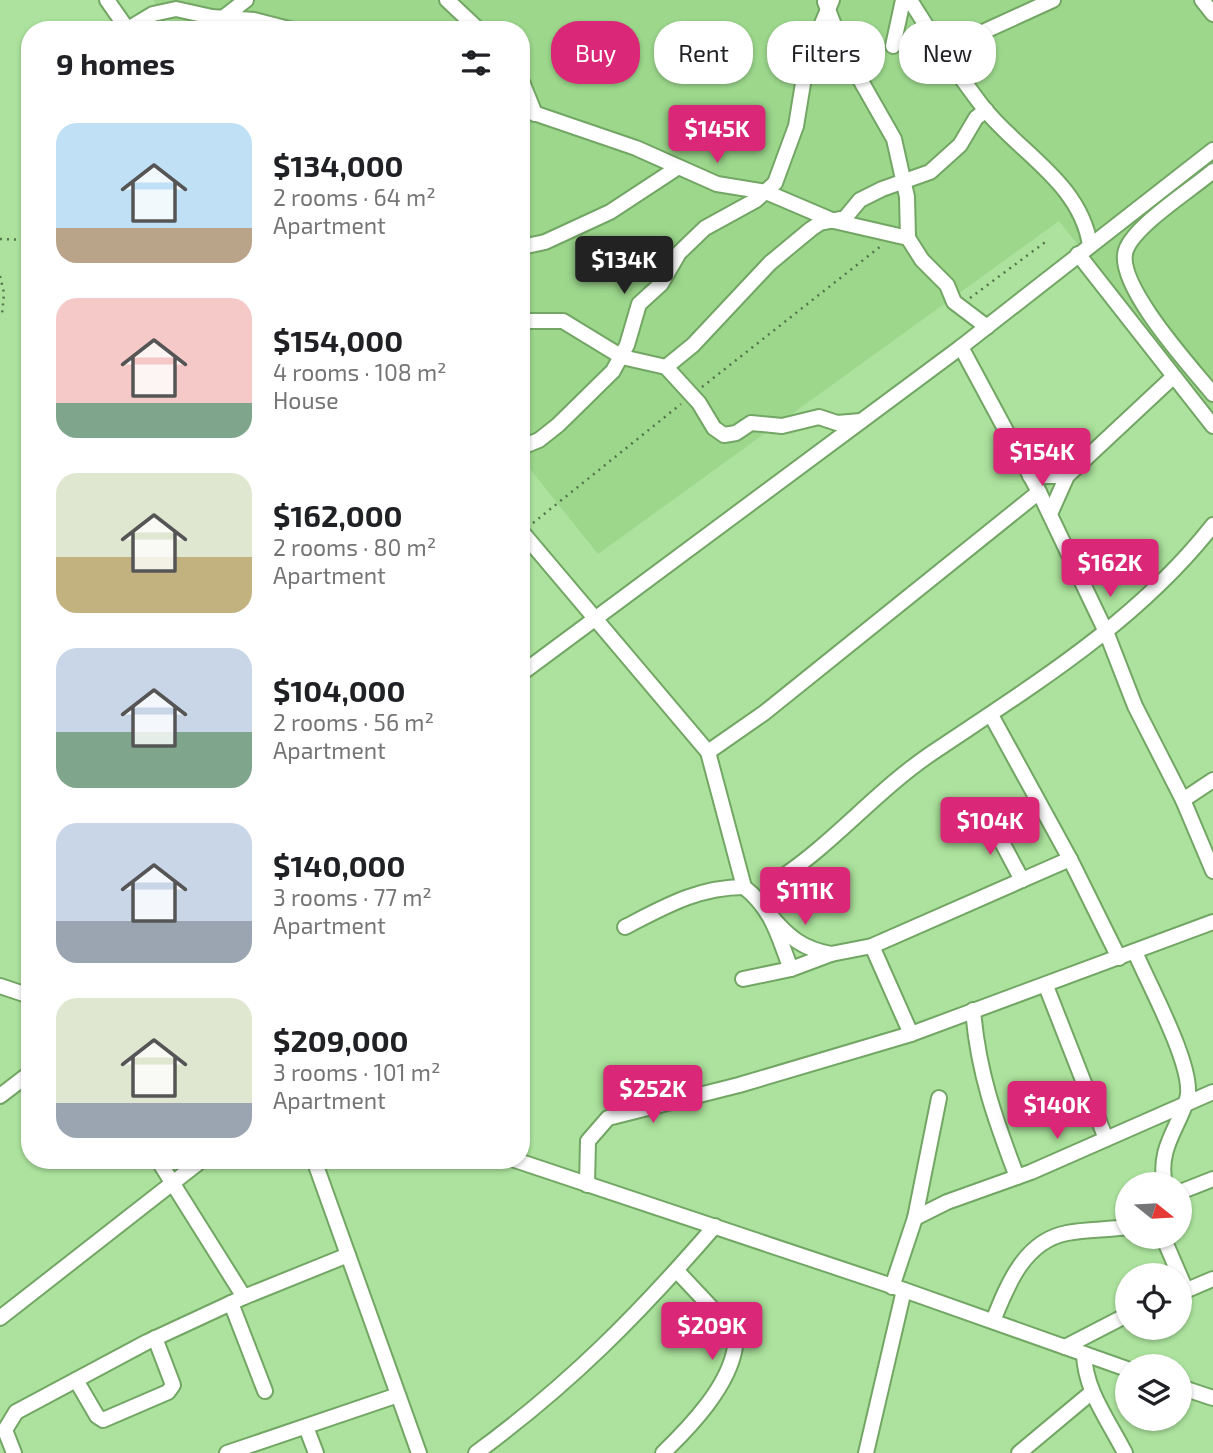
<!DOCTYPE html>
<html lang="en">
<head>
<meta charset="utf-8">
<style>
	:root { --surface:#fff; --page:#f2f2f2; --text:#202124; --muted:#757577; --accent:#db2777 }
	body { margin:0; font-family:"Exo 2",sans-serif; background:var(--page); color:var(--text); height:100vh; display:flex; flex-direction:column; font-size:26px; white-space:nowrap }
	* { box-sizing:border-box; margin:0 }
	p { font-size:23px; color:var(--muted) }
	.icon { flex:none; width:38px; height:38px; fill:none; stroke:currentColor; stroke-width:2; stroke-linecap:round; stroke-linejoin:round }
	.map { position:relative; flex:1; overflow:hidden }
	.details { position:absolute; left:21px; top:21px; width:509px; height:1148px; display:flex; flex-direction:column; background:var(--surface); border-radius:28px; box-shadow:0 2px 5px #0004 }
	.details>* { flex:none }
	.guide { position:absolute; left:551px; top:21px; width:556px; height:63px; display:flex; gap:14px }
	.needle { width:46px; rotate:108deg }
	.buttons { position:absolute; left:1115px; top:1172px; display:grid; gap:14px }
	.buttons a { display:grid; place-items:center; width:77px; height:77px; border-radius:50%; background:var(--surface); box-shadow:0 2px 5px #0004; font-size:35px }
	.price { position:absolute; translate:-50% -60px; padding:0 16px; border-radius:7px; background:var(--accent); color:#fff; font-size:23px; line-height:46px; filter:drop-shadow(0 2px 4px #0008) }
	.price::after { content:''; position:absolute; left:50%; top:42px; width:21px; height:16px; margin-left:-10px; background:inherit; clip-path:polygon(0 0,100% 0,50% 100%) }
	.price.current { background:#222; color:#fff }
	ul { padding:0; list-style:none }
	li { display:flex; align-items:center; gap:21px; height:175px; padding:0 35px }
	li span { display:grid; place-items:center; flex:none; width:196px; height:140px; border-radius:21px; color:#555 }
	li>.icon { margin-inline-start:auto }
	span .icon { width:84px; height:84px; fill:#fffc; stroke-width:1 }
	li b { font-size:30px }
	h2 { display:flex; justify-content:space-between; align-items:center; height:84px; padding:0 35px; font-size:30px }
	.pill { padding:0 24px; border-radius:28px; background:var(--surface); box-shadow:0 2px 5px #0004; font-size:24px; line-height:63px }
	.pill.current { background:var(--accent); color:#fff }
	.map>svg:first-child { display:block }
	.built { fill:#9cd78c }
	.lines { fill:none; stroke-linecap:round; stroke-linejoin:round }
	.minor-casing { stroke:#73a665; stroke-width:18 }
	.path { stroke:#54764c; stroke-width:2.5; stroke-dasharray:2 5; stroke-linecap:butt }
	.minor { stroke:#fff; stroke-width:14 }
</style>
</head>
<body>
<div class="map">
<svg width="1213" height="1453" viewBox="0 0 1213 1453">
	<rect width="100%" height="100%" fill="#ace29d"/>
	<polygon class="built" points="153,0 1213,0 1213,415 1059,221 598,554 522,459 522,30 177,30"/>
	<g class="lines">
		<defs>
			<g id="minor">
				<polyline points="107,0 128,30"/>
				<polyline points="447,0 479,30"/>
				<path d="M910 0C933 37 956 72 983 107 1018 152 1080 182 1090 245"/>
				<polyline points="1202,0 1213,14"/>
				<polyline points="825,2 845,53 894,139 907,197 908,238 922,260 947,285 954,302 987,327"/>
				<polyline points="224,17 246,0"/>
				<polyline points="128,29 153,14 176,9 212,17 254,20 293,30"/>
				<polyline points="893,46 903,0"/>
				<polyline points="938,47 974,36 1053,0"/>
				<polyline points="522,82 535,114"/>
				<polyline points="522,109 636,148 717,184 766,192 834,221 908,238"/>
				<path d="M1213 171C1191 190 1135 225 1126 250 1114 283 1191 367 1213 394"/>
				<polyline points="522,247 545,242 610,212 677,168"/>
				<polyline points="1078,254 1213,426"/>
				<polyline points="522,321 563,321 622,357 666,367 693,345 770,263 811,229 820,223 845,218 860,200 882,189 930,172 960,145 976,118 986,110"/>
				<polyline points="961,347 1039,492 1107,634 1135,706 1183,800 1213,871"/>
				<polyline points="666,367 699,403 714,428 724,435 736,433 751,423 782,426 819,417 837,423 861,421"/>
				<polyline points="522,447 539,440 558,425 613,371 627,345 639,304 661,284 679,253 705,228 756,200 775,183 796,126 807,59 832,0"/>
				<polyline points="1030,476 1067,476"/>
				<polyline points="1050,514 1067,476 1173,377"/>
				<path d="M522 532 708 752 744 887C773 910 778 936 791 969"/>
				<polyline points="522,673 961,347 1213,150"/>
				<polyline points="991,715 1070,859 1119,958"/>
				<polyline points="708,752 764,713 1039,492"/>
				<polyline points="1183,800 1213,780"/>
				<polyline points="989,818 1022,880"/>
				<path d="M625 927C664 907 698 887 744 887"/>
				<polyline points="872,946 911,1034"/>
				<path d="M1135 952C1148 983 1196 1070 1187 1099 1178 1129 1157 1149 1165 1185"/>
				<path d="M831 954C803 949 788 937 770 915L772 890 779 879C834 843 877 790 932 753 1033 685 1137 622 1213 525"/>
				<polyline points="743,979 791,969 831,954 872,946 1070,859"/>
				<polyline points="0,986 30,996"/>
				<polyline points="1046,986 1106,1139"/>
				<path d="M973 1010C978 1072 995 1119 1017 1177"/>
				<polyline points="0,1096 30,1073"/>
				<polyline points="158,1160 244,1297"/>
				<polyline points="314,1160 419,1453"/>
				<polyline points="515,1160 904,1290 1127,1369"/>
				<polyline points="587,1185 588,1141 608,1118 739,1085 911,1034 1213,922"/>
				<polyline points="1180,1192 1213,1179"/>
				<polyline points="915,1218 947,1202 1031,1172 1213,1092"/>
				<polyline points="1163,1237 1186,1290"/>
				<polyline points="892,1287 915,1218 939,1098"/>
				<polyline points="1180,1293 1213,1279"/>
				<polyline points="231,1303 265,1391"/>
				<polyline points="0,1318 202,1160"/>
				<path d="M993 1321C1007 1286 1024 1241 1067 1233 1087 1229 1107 1230 1127 1227"/>
				<polyline points="1065,1347 1127,1315"/>
				<path d="M1084 1354C1085 1391 1109 1421 1125 1453"/>
				<polyline points="76,1380 97,1416 103,1420 168,1392 173,1385 155,1338"/>
				<polyline points="1180,1387 1213,1398"/>
				<polyline points="306,1427 316,1453"/>
				<polyline points="14,1453 5,1430 16,1412 147,1342 244,1297 348,1255"/>
				<polyline points="227,1453 398,1395"/>
				<path d="M476 1453C571 1383 638 1315 715 1226"/>
				<path d="M663 1453C691 1426 729 1386 735 1347L724 1321 677 1271"/>
				<polyline points="866,1453 904,1290"/>
				<polyline points="1019,1453 1092,1392"/>
			</g>
		</defs>
		<use href="#minor" class="minor-casing"/>
		<g class="path">
			<polyline points="0,239 30,240"/>
			<polyline points="0,276 4,293 2,315"/>
			<polyline points="970,298 1048,240"/>
			<polyline points="702,387 881,246"/>
			<polyline points="533,523 681,404"/>
		</g>
		<use href="#minor" class="minor"/>
	</g>
</svg>
<div class="buttons">
<a><svg class="needle" viewBox="-14 -14 28 28"><path d="M0-13l5 13h-10z" fill="#e53935"/><path d="M0 13l5-13h-10z" fill="#757577"/></svg></a>
<a><svg class="icon" aria-label="locate" viewBox="0 0 24 24"><circle cx="12" cy="12" r="6"/><path d="M12 2v4M12 18v4M2 12h4M18 12h4"/></svg></a>
<a><svg class="icon" aria-label="layers" viewBox="0 0 24 24"><path d="M12 4l9 5-9 5-9-5zM3 14l9 5 9-5"/></svg></a>
</div>
<b class="price" style="left:717px;top:165px">$145K</b>
<b class="price current" style="left:624px;top:296px">$134K</b>
<b class="price" style="left:1042px;top:488px">$154K</b>
<b class="price" style="left:1110px;top:599px">$162K</b>
<b class="price" style="left:990px;top:857px">$104K</b>
<b class="price" style="left:805px;top:927px">$111K</b>
<b class="price" style="left:653px;top:1125px">$252K</b>
<b class="price" style="left:1057px;top:1141px">$140K</b>
<b class="price" style="left:712px;top:1362px">$209K</b>
<div class="guide">
<a class="pill current">Buy</a>
<a class="pill">Rent</a>
<a class="pill">Filters</a>
<a class="pill">New</a>
</div>
<section class="details">
<h2>9 homes<svg class="icon" aria-label="filters" viewBox="0 0 24 24"><path d="M4 7h16M4 17h16"/><circle cx="9" cy="7" r="2"/><circle cx="15" cy="17" r="2"/></svg></h2>
<ul>
<li><span style="background:linear-gradient(#bfe0f5 75%,#b9a48a 0)"><svg class="icon" aria-label="home" viewBox="0 0 24 24"><path d="M3 11l9-7 9 7M6 9v11h12V9"/></svg></span><div><b>$134,000</b><p>2 rooms · 64 m²</p><p>Apartment</p></div></li>
<li><span style="background:linear-gradient(#f6c9c9 75%,#7fa58c 0)"><svg class="icon" aria-label="home" viewBox="0 0 24 24"><path d="M3 11l9-7 9 7M6 9v11h12V9"/></svg></span><div><b>$154,000</b><p>4 rooms · 108 m²</p><p>House</p></div></li>
<li><span style="background:linear-gradient(#dfe7d0 60%,#c2b280 0)"><svg class="icon" aria-label="home" viewBox="0 0 24 24"><path d="M3 11l9-7 9 7M6 9v11h12V9"/></svg></span><div><b>$162,000</b><p>2 rooms · 80 m²</p><p>Apartment</p></div></li>
<li><span style="background:linear-gradient(#c9d6e8 60%,#7fa58c 0)"><svg class="icon" aria-label="home" viewBox="0 0 24 24"><path d="M3 11l9-7 9 7M6 9v11h12V9"/></svg></span><div><b>$104,000</b><p>2 rooms · 56 m²</p><p>Apartment</p></div></li>
<li><span style="background:linear-gradient(#c9d6e8 70%,#9aa5b1 0)"><svg class="icon" aria-label="home" viewBox="0 0 24 24"><path d="M3 11l9-7 9 7M6 9v11h12V9"/></svg></span><div><b>$140,000</b><p>3 rooms · 77 m²</p><p>Apartment</p></div></li>
<li><span style="background:linear-gradient(#dfe7d0 75%,#9aa5b1 0)"><svg class="icon" aria-label="home" viewBox="0 0 24 24"><path d="M3 11l9-7 9 7M6 9v11h12V9"/></svg></span><div><b>$209,000</b><p>3 rooms · 101 m²</p><p>Apartment</p></div></li>
</ul>
</section>
</div>
</body>
</html>
